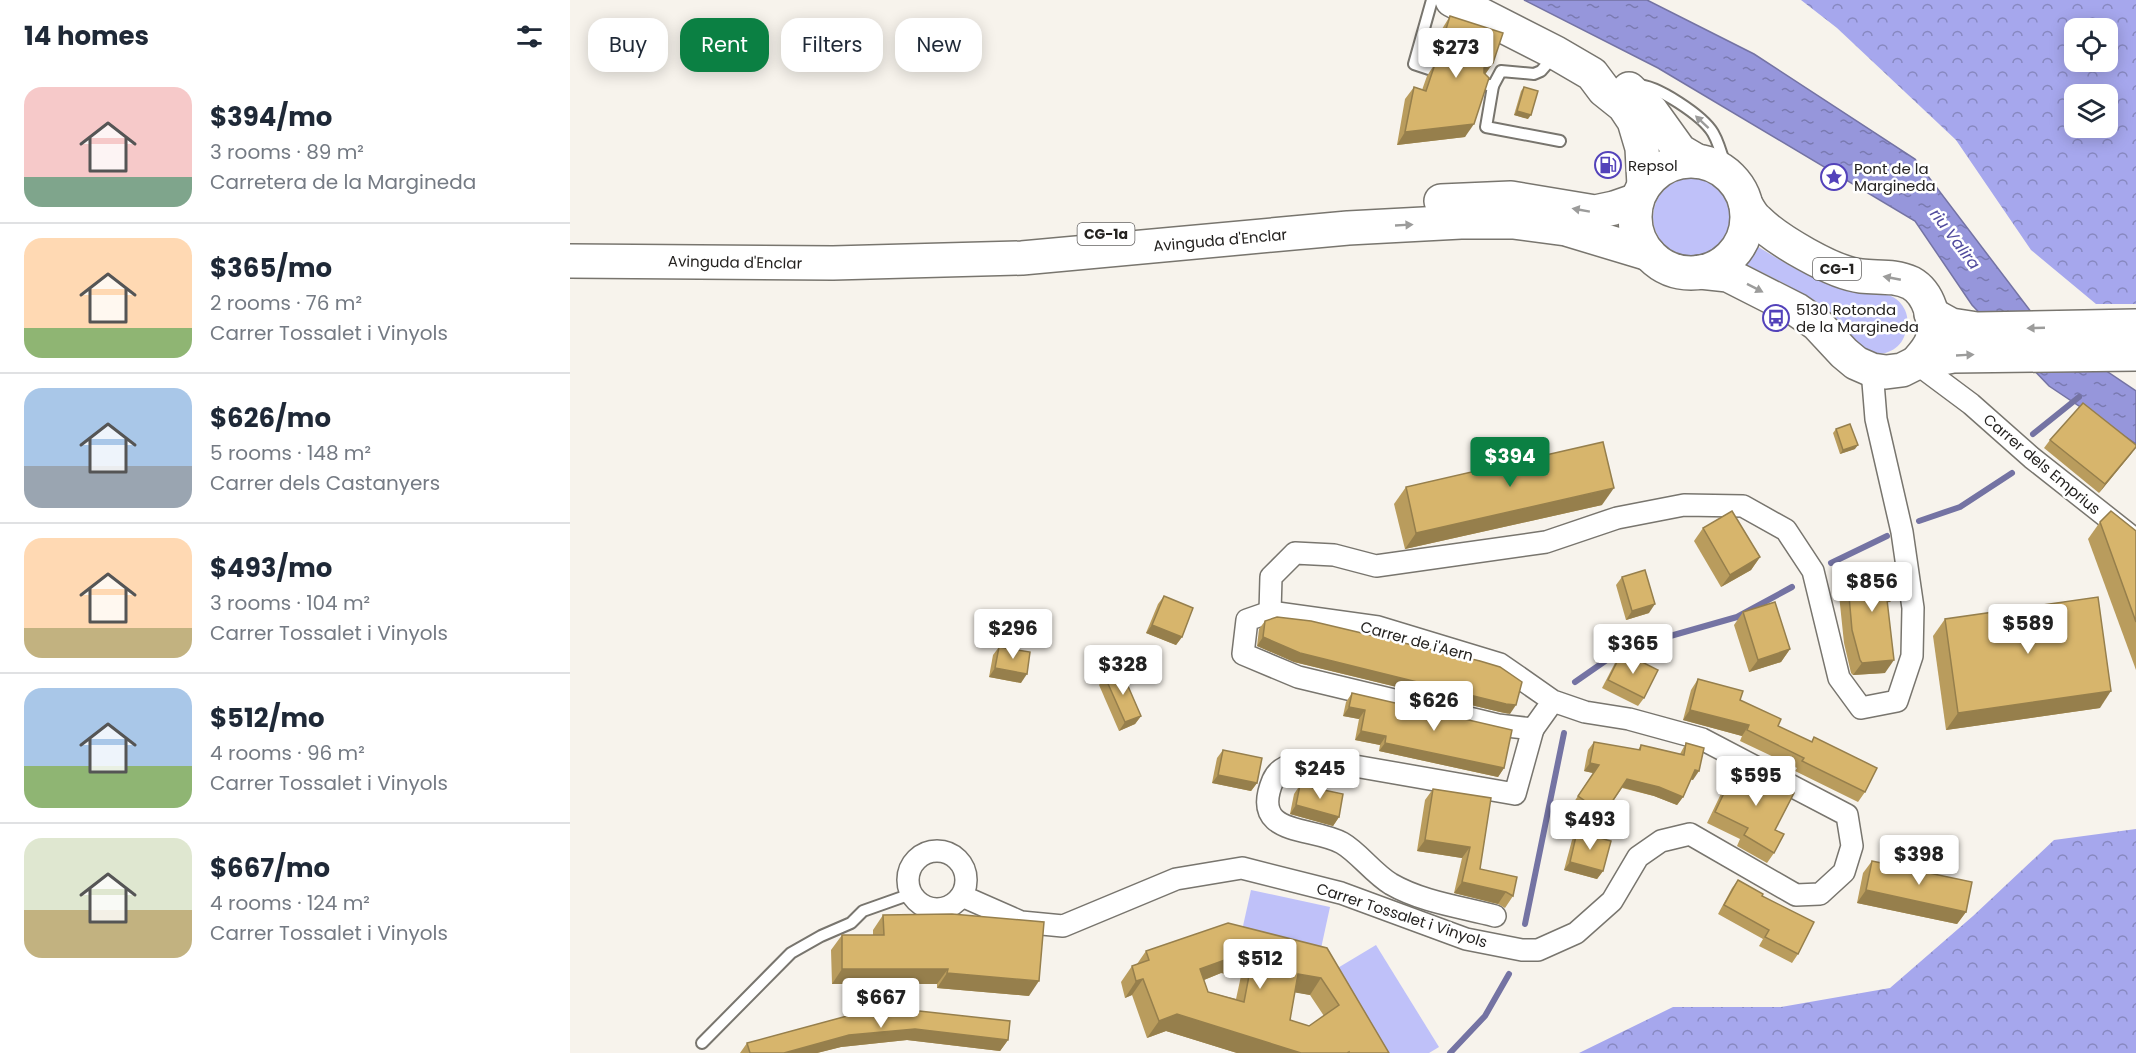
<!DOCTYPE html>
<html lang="en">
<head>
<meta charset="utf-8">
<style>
	:root { --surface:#fff; --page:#f6f6f7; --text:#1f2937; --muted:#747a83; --line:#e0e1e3; --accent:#0b8043 }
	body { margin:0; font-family:Poppins,sans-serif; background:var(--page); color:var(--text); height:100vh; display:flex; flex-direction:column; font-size:22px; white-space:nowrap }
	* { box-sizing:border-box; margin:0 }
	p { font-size:20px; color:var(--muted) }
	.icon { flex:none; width:33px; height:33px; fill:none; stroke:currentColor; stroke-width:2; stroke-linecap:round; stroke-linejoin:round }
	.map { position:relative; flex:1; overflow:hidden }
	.sheet { display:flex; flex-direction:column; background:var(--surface); width:570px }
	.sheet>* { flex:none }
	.guide { position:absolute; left:18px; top:18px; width:570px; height:54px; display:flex; gap:12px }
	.buttons { position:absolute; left:1494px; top:18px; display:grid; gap:12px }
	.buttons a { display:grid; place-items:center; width:54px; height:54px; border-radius:12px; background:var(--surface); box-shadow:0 3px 15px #0003; font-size:30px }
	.price { position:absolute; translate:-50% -51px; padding:0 14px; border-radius:6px; background:#fff; color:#222; font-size:20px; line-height:39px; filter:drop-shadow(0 2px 3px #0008) }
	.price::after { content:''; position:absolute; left:50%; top:36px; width:18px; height:14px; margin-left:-9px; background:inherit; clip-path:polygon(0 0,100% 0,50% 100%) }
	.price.current { background:var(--accent); color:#fff }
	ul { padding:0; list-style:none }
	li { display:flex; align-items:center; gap:18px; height:150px; padding:0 24px }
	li+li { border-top:2px solid var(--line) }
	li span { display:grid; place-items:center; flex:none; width:168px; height:120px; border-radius:18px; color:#555 }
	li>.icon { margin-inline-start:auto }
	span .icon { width:72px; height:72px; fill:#fffc; stroke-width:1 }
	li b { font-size:26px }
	h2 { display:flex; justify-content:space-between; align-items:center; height:72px; padding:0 24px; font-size:26px }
	.chip { padding:0 21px; border-radius:18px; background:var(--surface); box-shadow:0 3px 15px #0003; font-size:21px; line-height:54px }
	.chip.current { background:var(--accent); color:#fff }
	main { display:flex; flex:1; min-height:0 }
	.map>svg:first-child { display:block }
	.green { fill:#bfc1f9 }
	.forest { fill:url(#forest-crowns); fill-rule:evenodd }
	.water { fill:url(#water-ripples); stroke:#7473a3; stroke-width:1.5 }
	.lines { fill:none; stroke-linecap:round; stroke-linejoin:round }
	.stream { stroke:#7473a3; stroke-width:6 }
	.service-casing { stroke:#78756e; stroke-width:14 }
	.minor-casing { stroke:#78756e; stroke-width:24 }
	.primary-casing { stroke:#78756e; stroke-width:36 }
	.trunk-casing { stroke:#78756e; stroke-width:36 }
	.service { stroke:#fff; stroke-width:10 }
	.minor { stroke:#fff; stroke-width:21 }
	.primary { stroke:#fff; stroke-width:33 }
	.trunk { stroke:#fff; stroke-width:33 }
	.wall { fill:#b99c5d; fill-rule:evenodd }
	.shaded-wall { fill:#967f4c }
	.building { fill:#d7b56c; stroke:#967f4c; stroke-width:1.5; fill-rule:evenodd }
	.oneway { fill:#9c9c9b }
	.labels { text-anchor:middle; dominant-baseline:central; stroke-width:5; stroke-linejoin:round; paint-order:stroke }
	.shield { fill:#fff; stroke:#666463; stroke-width:1.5 }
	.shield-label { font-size:14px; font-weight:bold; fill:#242220 }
	.poi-label { font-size:15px; fill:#242220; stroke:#fff; text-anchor:start }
	.street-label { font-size:15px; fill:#242220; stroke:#fff }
	.water-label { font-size:16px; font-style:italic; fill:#504a9d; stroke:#fff }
</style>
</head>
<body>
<main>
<section class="sheet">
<h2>14 homes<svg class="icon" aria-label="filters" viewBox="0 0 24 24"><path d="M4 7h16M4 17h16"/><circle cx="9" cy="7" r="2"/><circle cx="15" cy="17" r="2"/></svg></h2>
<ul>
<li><span style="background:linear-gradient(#f6c9c9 75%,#7fa58c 0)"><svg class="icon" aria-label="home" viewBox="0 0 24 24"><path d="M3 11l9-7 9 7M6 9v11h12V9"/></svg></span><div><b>$394/mo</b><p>3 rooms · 89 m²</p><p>Carretera de la Margineda</p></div></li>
<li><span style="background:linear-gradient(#ffd9b3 75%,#8fb573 0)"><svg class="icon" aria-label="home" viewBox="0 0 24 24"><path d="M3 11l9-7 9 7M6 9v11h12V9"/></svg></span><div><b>$365/mo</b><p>2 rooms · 76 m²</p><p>Carrer Tossalet i Vinyols</p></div></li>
<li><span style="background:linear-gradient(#a9c7e8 65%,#9aa5b1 0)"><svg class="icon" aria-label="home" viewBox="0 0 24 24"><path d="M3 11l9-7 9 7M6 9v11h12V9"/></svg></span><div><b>$626/mo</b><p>5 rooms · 148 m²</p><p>Carrer dels Castanyers</p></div></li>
<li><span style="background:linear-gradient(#ffd9b3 75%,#c2b280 0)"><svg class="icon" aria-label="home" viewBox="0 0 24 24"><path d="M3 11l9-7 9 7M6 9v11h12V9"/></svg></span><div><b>$493/mo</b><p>3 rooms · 104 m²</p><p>Carrer Tossalet i Vinyols</p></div></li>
<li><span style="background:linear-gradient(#a9c7e8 65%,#8fb573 0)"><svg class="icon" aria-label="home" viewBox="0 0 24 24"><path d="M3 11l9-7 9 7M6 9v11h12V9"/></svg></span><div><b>$512/mo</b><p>4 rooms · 96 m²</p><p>Carrer Tossalet i Vinyols</p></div></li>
<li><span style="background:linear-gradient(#dfe7d0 60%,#c2b280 0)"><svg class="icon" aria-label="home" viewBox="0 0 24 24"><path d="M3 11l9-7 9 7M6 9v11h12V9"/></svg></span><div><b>$667/mo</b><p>4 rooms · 124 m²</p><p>Carrer Tossalet i Vinyols</p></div></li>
</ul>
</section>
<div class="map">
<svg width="1566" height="1053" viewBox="0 0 1566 1053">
	<defs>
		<pattern id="forest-crowns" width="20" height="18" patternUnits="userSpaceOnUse" patternTransform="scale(1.5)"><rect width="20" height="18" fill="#a6a7ed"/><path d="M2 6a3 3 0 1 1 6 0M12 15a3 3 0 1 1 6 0" fill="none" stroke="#8788c0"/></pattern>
		<pattern id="water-ripples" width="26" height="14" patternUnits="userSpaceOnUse" patternTransform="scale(1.5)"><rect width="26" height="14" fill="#9696db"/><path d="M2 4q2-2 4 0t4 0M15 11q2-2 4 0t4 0" fill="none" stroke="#7a7ab1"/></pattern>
	</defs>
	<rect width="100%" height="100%" fill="#f7f3ec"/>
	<g class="green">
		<circle cx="1122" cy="217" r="39"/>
		<path d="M1181 242C1205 258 1248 283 1274 290 1296 296 1323 285 1335 310 1339 319 1338 328 1334 337 1331 344 1326 349 1318 352 1286 364 1265 318 1244 302 1222 286 1196 274 1172 263Z"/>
		<polygon points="681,890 760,907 750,953 671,935"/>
		<polygon points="806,945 869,1047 859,1053 817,1053 766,969"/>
	</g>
	<g class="forest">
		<path d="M1231 0H1566V304H1526L1461 250 1386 140 1267 28ZM1504 28H1538V62H1504ZM1504 94H1538V128H1504Z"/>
		<polygon points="1566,829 1566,1053 1009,1053 1103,1007 1211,1007 1320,988 1403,916 1484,840"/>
	</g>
	<polygon class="water" points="954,0 1077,0 1184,54 1345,159 1474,329 1566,391 1566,444 1479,386 1402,305 1345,221 1088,68"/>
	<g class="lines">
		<g class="stream">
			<polyline points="1463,434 1509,397"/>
			<polyline points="1349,521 1390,507 1442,473"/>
			<polyline points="1261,563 1317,536"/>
			<polyline points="1005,682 1051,650 1167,617 1222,587"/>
			<polyline points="955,924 994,733"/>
			<polyline points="880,1053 915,1016 939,974"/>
		</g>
		<defs>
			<g id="service">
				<polyline points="859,69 844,64 862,0"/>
				<polyline points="918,85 923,86 931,71 964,74 971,71 984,56"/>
				<path d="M1067 85C1087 85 1133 116 1143 133 1150 145 1153 159 1157 173"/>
				<polyline points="923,86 916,127 990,141"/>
				<polyline points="132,1043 221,953 251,936 281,923 293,911 341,894"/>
			</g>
			<g id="minor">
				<polyline points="1346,363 1401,404 1462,458 1566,540"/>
				<polyline points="700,612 701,577 725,553 764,555 806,566 976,542 1047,518 1114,505 1173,506 1216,530 1243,571 1269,678 1291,708 1327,701 1342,656 1343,608 1332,532 1306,419 1302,370"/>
				<circle cx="367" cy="880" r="29"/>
				<polyline points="392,896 451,922 493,926 606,879 672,868 771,893 896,939 952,950 968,950 1006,933 1042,901 1068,857 1091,841 1120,834 1226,895 1250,894 1274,872 1282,846 1277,815 1132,739 1059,719 1015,712 983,701 930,664 808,627 700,612 677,620 673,654 728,677 928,725 963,729 983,701"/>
				<path d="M925 916C891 907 852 902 821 884 803 873 788 852 772 843 741 826 679 837 703 780 711 761 739 761 756 761L945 794 963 729"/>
			</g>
			<g id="primary">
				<polyline points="871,201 941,198 1025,212 1044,208 1067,200"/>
				<polyline points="0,261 263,263 452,258 778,228 891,222 943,222 996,229 1079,254"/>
			</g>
			<g id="trunk">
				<polyline points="882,0 986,53 1022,74 1034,90 1054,106 1064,121 1072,148 1074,186"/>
				<polyline points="1059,89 1082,112 1110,151 1127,161"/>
				<circle cx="1121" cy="217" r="56"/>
				<path d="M1176 205C1179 210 1182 216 1187 220 1207 240 1263 273 1291 276 1309 278 1324 275 1341 283 1359 293 1367 321 1362 340 1359 349 1352 356 1346 363"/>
				<polyline points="1130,272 1158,275 1227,310 1247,324 1274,353 1286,363 1302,370 1316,372 1332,370 1346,363 1383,356 1566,354"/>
				<polyline points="1361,314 1381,325 1407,329 1566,326"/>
			</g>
		</defs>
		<use href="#service" class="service-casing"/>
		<use href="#minor" class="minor-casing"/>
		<use href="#primary" class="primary-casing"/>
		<use href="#trunk" class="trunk-casing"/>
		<use href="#service" class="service"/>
		<use href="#minor" class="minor"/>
		<use href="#primary" class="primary"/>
		<use href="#trunk" class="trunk"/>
	</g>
	<g class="wall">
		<polygon points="880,16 923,63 915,74 895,137 827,145 835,99 844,87 852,90 857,76 864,65 861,62 872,29"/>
		<polygon points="954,87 958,119 944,115 951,91"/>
		<polygon points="1266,429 1285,449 1270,454 1263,433"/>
		<polygon points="1480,440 1561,454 1529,493 1474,448"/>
		<polygon points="836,487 1032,505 835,549 824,504"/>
		<polygon points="1530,522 1566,531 1566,670 1518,539"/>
		<polygon points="1133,528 1190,557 1181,570 1151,587 1124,541"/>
		<polygon points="1277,573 1329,589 1320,602 1318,602 1315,673 1283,675 1281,673 1274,643 1268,585"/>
		<polygon points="1052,577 1079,613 1056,620 1046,585"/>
		<polygon points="594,596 612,637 606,645 576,633 588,604"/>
		<polygon points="1173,612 1220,649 1211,662 1179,672 1164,625"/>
		<polygon points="1375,619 1530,708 1376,730 1363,636"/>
		<polygon points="695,621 940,714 930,712 724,662 687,646 689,629"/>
		<polygon points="429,647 451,683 419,677 423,655"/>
		<polygon points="1052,652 1074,698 1068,706 1032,688 1046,661"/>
		<polygon points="535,677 571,716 565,724 549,731 529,685"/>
		<polygon points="1128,679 1170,700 1208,726 1241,742 1244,737 1295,792 1288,802 1225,771 1227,768 1170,741 1172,736 1113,720 1121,690"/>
		<polygon points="782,693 934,768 928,777 809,751 810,745 785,740 789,719 773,716 776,702"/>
		<polygon points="1024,742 1068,750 1071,745 1110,754 1116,743 1123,780 1121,779 1113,797 1107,805 1084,796 1052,788 1028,823 1002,805 1023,773 1014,771 1018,750"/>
		<polygon points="653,750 687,783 681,791 642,783 647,758"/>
		<polygon points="1167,766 1205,830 1204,853 1197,863 1167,846 1170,839 1137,823 1159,777"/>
		<polygon points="730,785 769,817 763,826 720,814 724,794"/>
		<polygon points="863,789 921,798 910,869 943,896 935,908 928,904 884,893 892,858 847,851 855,800"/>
		<polygon points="1007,832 1033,871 1027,879 994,870 1002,840"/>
		<polygon points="1302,861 1396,912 1387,924 1287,903 1293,873"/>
		<polygon points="1168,880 1192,896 1228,954 1222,963 1189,946 1193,939 1148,914 1162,888"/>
		<polygon points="313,915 459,996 367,988 367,984 262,984 261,950 272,935 303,935 303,930"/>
		<path d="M757 948 819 1053H667L596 1031 577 1038 562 995 555 998 551 982 562 966 567 964 576 951ZM651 973 671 976 666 999 638 992 634 980ZM725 992 740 995 754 1016 739 1026 720 1020Z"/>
		<polygon points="277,1016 438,1040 430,1051 337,1040 271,1047 247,1053 170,1053 177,1043"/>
	</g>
	<g class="shaded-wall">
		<polygon points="918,63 923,63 914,76 914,68"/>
		<polygon points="947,111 961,115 958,119 944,115"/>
		<polygon points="904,124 895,137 827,145 835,132"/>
		<polygon points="1288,445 1285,449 1270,454 1273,450"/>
		<polygon points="1566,447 1561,454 1529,493 1535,484"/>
		<polygon points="1044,488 1032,505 835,549 846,533"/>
		<polygon points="1190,557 1181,570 1151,587 1160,575"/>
		<polygon points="1329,589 1320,602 1308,603 1316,591"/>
		<polygon points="1085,604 1079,613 1056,620 1062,611"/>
		<polygon points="582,625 612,637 606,645 576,633"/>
		<polygon points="693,637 946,705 940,714 930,712 724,662 687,646"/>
		<polygon points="1220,649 1211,662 1179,672 1188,660"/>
		<polygon points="1324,660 1315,673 1283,675 1292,663"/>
		<polygon points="425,668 457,674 451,683 419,677"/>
		<polygon points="1541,691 1530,708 1376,730 1388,713"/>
		<polygon points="779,707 795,710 789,719 773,716"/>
		<polygon points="1120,710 1179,725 1172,736 1113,720"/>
		<polygon points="571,716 565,724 549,731 555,722"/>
		<polygon points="791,731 816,736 810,745 785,740"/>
		<polygon points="815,743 934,768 928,777 809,751"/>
		<polygon points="1020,763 1029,765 1023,773 1014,771"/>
		<polygon points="1125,770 1129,771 1123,780 1119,779"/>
		<polygon points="648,775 687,783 681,791 642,783"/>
		<polygon points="1057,779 1089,787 1113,797 1107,805 1084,796 1051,787"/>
		<polygon points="726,805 769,817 763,826 720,814"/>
		<polygon points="855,840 900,847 892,858 847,851"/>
		<polygon points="1000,862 1033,871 1027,879 994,870"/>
		<polygon points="892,882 936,892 928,904 884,893"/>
		<polygon points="1296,890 1396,912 1387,924 1287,903"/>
		<polygon points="663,957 682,960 671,976 651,973 619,986 630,969"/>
		<polygon points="272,969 378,969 367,984 262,984"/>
		<polygon points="377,973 469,981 459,996 367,988"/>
		<polygon points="728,974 751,978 740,995 716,991"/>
		<polygon points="573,979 562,995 555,998 566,981"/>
		<polygon points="607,1014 731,1053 667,1053 596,1031 577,1038 589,1021"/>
		<polygon points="345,1029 438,1040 430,1051 337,1040 271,1047 247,1053 214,1053 279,1035"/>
	</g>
	<g class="building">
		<polygon points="880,16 933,33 923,63 918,63 914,68 914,73 919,78 904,124 835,132 844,87 856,91 865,64 870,64 875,59 875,54 870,49"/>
		<polygon points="954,87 968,91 961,115 947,111"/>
		<polygon points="1513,403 1566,445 1566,447 1535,484 1480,440"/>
		<polygon points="1280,424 1288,445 1273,450 1266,429"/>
		<polygon points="1033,442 1044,488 846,533 836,487"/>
		<polygon points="1162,511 1190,557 1160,575 1133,528"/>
		<polygon points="1541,511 1566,531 1566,622 1530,522"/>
		<polygon points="1326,568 1329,589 1316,591 1324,660 1292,663 1290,660 1282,630 1277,573"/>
		<polygon points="1075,570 1085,604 1062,611 1052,577"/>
		<polygon points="594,596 623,608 612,637 582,625"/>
		<polygon points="1528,597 1541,691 1388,713 1375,619"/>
		<polygon points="1205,602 1220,649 1188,660 1173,612"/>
		<polygon points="707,617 741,621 910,661 930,667 952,682 946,705 936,704 730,653 693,637 695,621"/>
		<polygon points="429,647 460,652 457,674 425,668"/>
		<polygon points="1052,652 1088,670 1074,698 1038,680"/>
		<polygon points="551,670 571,716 555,722 535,677"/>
		<polygon points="1128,679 1173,691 1170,700 1211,719 1208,726 1242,742 1244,737 1307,768 1295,792 1232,761 1234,758 1177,730 1179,725 1120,710"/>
		<polygon points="782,693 942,730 934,768 815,743 816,736 791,731 795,710 779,707"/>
		<polygon points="1024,742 1070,750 1071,745 1114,755 1116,743 1134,748 1129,771 1125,770 1113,797 1089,787 1057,779 1034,814 1008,796 1029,765 1020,763"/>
		<polygon points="653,750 692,758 687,783 648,775"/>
		<polygon points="1167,766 1224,793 1205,830 1214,834 1204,853 1174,835 1178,828 1145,812"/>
		<polygon points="730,785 773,794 769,817 726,805"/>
		<polygon points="863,789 921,798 910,869 947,877 943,896 936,892 892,882 900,847 855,840"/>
		<polygon points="1007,832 1041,841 1033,871 1000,862"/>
		<polygon points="1302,861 1402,882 1396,912 1296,890"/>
		<polygon points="1168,880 1193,894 1192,896 1244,922 1228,954 1195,937 1199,930 1154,905"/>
		<polygon points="382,914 474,922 469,981 377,973 378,969 272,969 272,935 314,935 313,915"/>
		<path d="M658 923 757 948 819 1053H779V1052L777 1053H731L607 1014 589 1021 573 979 566 981 562 966 579 960 576 951ZM663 957 682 960 674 1002 638 992 630 969ZM728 974 751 978 769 1005 739 1026 720 1020Z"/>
		<polygon points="340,1010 440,1021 438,1040 345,1029 279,1035 214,1053 180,1053 177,1043 277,1016"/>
	</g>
	<defs><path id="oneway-solid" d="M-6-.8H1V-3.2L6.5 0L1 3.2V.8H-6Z" transform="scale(1.5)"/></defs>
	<g class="oneway">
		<use href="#oneway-solid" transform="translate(1132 122) rotate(-137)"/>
		<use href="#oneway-solid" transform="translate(1011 210) rotate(-170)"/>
		<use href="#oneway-solid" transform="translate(834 225) rotate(-3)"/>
		<use href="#oneway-solid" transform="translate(1322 278) rotate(-169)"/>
		<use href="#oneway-solid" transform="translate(1185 288) rotate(27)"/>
		<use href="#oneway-solid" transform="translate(1466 328) rotate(178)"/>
		<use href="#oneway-solid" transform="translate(1395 355) rotate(-3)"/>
	</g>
	<defs>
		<symbol id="fuel-ring" viewBox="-11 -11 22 22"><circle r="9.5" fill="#fff" stroke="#5342ba" stroke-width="1.5"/><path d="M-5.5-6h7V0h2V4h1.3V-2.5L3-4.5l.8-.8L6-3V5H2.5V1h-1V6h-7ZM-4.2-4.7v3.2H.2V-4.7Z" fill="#5342ba"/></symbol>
		<symbol id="sight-ring" viewBox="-11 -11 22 22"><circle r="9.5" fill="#fff" stroke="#5342ba" stroke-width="1.5"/><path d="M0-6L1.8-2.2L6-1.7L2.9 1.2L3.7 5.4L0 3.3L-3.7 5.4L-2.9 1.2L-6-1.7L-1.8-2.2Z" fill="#5342ba"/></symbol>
		<symbol id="bus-ring" viewBox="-11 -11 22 22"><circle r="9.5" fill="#fff" stroke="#5342ba" stroke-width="1.5"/><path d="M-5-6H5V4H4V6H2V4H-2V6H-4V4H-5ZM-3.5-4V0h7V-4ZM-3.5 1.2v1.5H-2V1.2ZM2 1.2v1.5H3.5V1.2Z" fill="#5342ba"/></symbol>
	</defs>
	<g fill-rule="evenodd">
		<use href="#fuel-ring" x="1023" y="150" width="30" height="30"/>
		<use href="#sight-ring" x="1249" y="162" width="30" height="30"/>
		<use href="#bus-ring" x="1191" y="303" width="30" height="30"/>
	</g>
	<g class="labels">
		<g class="shield">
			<rect x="507.5" y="223" width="57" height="22" rx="4.5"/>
			<rect x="1243" y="258" width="48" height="22" rx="4.5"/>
		</g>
		<g class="shield-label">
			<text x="536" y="234">CG-1a</text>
			<text x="1267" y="269">CG-1</text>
		</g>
		<g class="poi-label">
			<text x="1058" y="165">Repsol</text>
			<text x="1284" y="168">Pont de la<tspan x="1284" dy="17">Margineda</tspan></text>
			<text x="1226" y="309">5130 Rotonda<tspan x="1226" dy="17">de la Margineda</tspan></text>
		</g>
		<g class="street-label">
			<text transform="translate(650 240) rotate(-5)">Avinguda d'Enclar</text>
			<text transform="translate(165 262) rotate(1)">Avinguda d'Enclar</text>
			<text transform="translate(1472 464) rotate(40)">Carrer dels Emprius</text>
			<text transform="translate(847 641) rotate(15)">Carrer de i'Aern</text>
			<text transform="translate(832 915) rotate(18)">Carrer Tossalet i Vinyols</text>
		</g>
		<g class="water-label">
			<text transform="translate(1385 239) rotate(53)">riu Valira</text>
		</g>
	</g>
</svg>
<div class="buttons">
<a><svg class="icon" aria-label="locate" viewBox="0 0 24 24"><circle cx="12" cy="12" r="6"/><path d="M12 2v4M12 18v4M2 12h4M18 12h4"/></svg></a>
<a><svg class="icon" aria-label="layers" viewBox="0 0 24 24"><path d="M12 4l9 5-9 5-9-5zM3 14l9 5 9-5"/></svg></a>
</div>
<b class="price" style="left:886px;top:79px">$273</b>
<b class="price current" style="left:940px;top:488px">$394</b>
<b class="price" style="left:1302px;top:613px">$856</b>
<b class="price" style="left:1458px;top:655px">$589</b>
<b class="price" style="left:443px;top:660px">$296</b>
<b class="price" style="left:1063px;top:675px">$365</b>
<b class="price" style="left:553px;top:696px">$328</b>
<b class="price" style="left:864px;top:732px">$626</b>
<b class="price" style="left:750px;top:800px">$245</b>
<b class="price" style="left:1186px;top:807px">$595</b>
<b class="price" style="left:1020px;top:851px">$493</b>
<b class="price" style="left:1349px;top:886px">$398</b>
<b class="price" style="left:690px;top:990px">$512</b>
<b class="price" style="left:311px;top:1029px">$667</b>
<div class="guide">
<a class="chip">Buy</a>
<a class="chip current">Rent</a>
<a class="chip">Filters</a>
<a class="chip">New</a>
</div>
</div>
</main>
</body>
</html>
